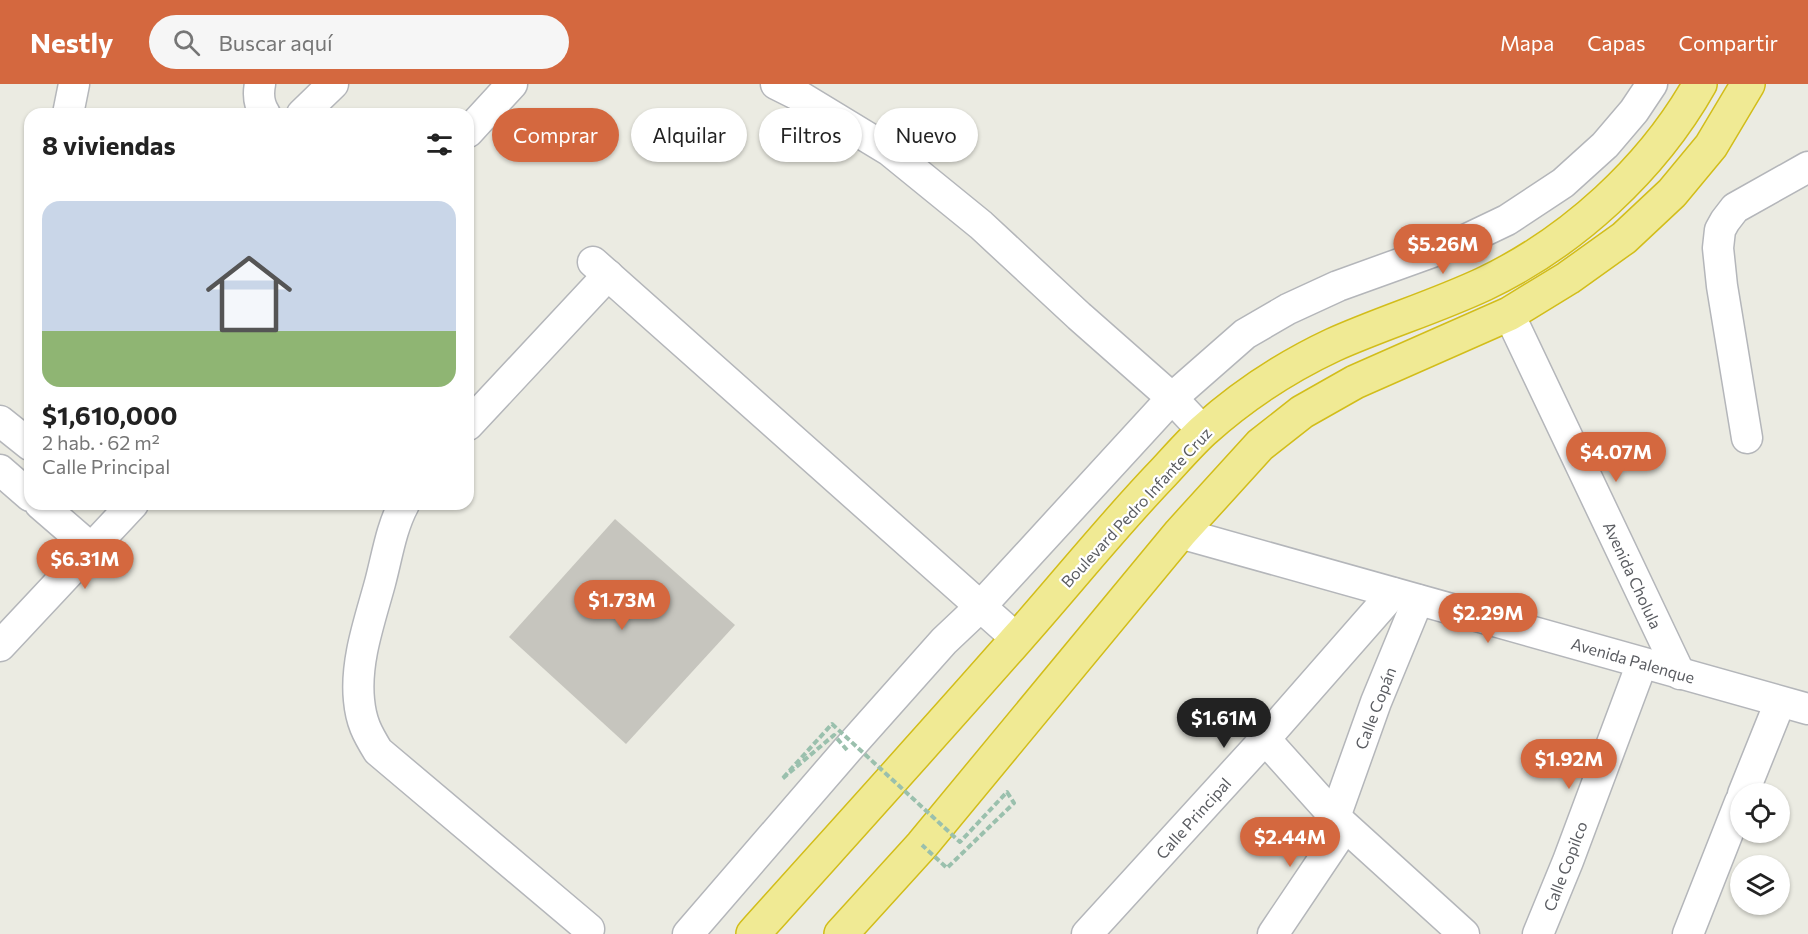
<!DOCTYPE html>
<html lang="es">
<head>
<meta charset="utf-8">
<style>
	:root { --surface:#fff; --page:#f6f6f6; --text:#222; --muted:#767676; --accent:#d4683f }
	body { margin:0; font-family:Commissioner,sans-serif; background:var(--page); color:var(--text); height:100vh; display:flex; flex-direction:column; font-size:22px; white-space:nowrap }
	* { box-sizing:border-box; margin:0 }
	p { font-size:20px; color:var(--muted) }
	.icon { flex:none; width:33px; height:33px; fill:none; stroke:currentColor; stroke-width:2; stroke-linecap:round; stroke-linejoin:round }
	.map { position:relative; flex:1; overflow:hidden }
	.panel { position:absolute; left:24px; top:24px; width:450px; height:402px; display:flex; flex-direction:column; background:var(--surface); border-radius:18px; box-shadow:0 2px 4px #0004 }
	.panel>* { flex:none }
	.guide { position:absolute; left:492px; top:24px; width:570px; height:54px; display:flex; gap:12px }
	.tools { position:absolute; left:1730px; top:699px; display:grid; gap:12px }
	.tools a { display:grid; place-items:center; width:60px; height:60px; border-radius:50%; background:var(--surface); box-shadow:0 2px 4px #0004; font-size:30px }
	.price { position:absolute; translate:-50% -51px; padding:0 14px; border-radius:21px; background:var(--accent); color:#fff; font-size:20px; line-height:39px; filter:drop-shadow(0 2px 3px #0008) }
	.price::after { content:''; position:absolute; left:50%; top:36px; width:18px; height:14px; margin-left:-9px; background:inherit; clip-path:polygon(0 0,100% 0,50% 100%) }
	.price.current { background:#222; color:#fff }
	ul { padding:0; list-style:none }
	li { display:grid; align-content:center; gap:12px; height:318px; padding:0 18px }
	li span { display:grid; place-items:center; height:186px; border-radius:18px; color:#555 }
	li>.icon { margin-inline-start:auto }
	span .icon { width:108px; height:108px; fill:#fffc; stroke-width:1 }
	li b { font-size:26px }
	h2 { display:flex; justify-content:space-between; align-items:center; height:72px; padding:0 18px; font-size:26px }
	.pill { padding:0 21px; border-radius:27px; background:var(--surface); box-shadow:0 2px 4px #0004; font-size:21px; line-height:54px }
	.pill.current { background:var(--accent); color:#fff }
	header { display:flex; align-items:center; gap:36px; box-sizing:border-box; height:84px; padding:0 30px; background:var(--accent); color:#fff }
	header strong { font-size:28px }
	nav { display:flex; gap:33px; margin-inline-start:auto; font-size:21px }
	.search { width:420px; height:54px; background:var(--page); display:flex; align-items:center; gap:15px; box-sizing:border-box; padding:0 21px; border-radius:33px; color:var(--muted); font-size:22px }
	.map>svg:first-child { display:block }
	.building { fill:#c6c5be }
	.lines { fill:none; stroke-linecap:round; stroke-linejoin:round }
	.minor-casing { stroke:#b4b6ba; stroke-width:33 }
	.highway-casing { stroke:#d2bd1a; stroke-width:36 }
	.minor { stroke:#fff; stroke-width:30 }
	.highway { stroke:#f0ea94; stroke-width:33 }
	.path-bridge { stroke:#9ac0ad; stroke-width:4; stroke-dasharray:6 3; stroke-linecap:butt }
	.labels { text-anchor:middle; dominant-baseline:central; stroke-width:4.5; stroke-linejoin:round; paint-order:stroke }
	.street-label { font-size:16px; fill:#5a5c61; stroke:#fff }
</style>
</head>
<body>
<header>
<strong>Nestly</strong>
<div class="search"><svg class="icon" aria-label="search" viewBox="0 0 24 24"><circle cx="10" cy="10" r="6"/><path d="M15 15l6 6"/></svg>Buscar aquí</div>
<nav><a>Mapa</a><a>Capas</a><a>Compartir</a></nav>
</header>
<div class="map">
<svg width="1808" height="850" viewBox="0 0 1808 850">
	<rect width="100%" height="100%" fill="#ebebe2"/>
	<polygon class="building" points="615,435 735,541 626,660 509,553"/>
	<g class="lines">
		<defs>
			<g id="minor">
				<path d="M260 0C258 10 259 21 265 30"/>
				<polyline points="776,0 796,10 890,67 981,141 1079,232 1172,314 1203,347"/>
				<polyline points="68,30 74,0"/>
				<polyline points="302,30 333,0"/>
				<polyline points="468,48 512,0"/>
				<polyline points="593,178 1017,555"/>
				<polyline points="1509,230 1680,590"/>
				<polyline points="0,337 30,361"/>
				<polyline points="468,341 608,191"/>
				<polyline points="1747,354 1722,202 1718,164 1720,146 1725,137 1735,124 1808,83"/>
				<polyline points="0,386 30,412"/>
				<polyline points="40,420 92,465"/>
				<path d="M404 420C391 444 387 473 380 499 370 536 355 577 359 616 361 638 367 649 378 667L589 845"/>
				<polyline points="1180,449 1808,625"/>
				<polyline points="0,562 133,420"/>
				<polyline points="1265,655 1335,733 1464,850"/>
				<polyline points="1743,710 1780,618"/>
				<polyline points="1335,733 1376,618 1418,516"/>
				<polyline points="688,850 847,666 944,557 980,523 1172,314 1245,250 1288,225 1338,202 1463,157 1507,136 1563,99 1605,61 1634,27 1652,0"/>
				<polyline points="1087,850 1265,655 1393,509"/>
				<polyline points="1273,850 1345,743"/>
				<polyline points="1538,850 1568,777 1642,579"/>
				<polyline points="1688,850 1740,718"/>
			</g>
			<g id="highway">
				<path d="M753 850C841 752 930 654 1017 555 1066 500 1112 442 1163 389 1176 375 1189 360 1203 347 1242 312 1286 283 1333 261 1382 239 1435 223 1484 200 1572 158 1652 85 1700 0"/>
				<polyline points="841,850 922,761 1180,449 1260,361 1302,328 1355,298 1509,230 1568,194 1624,154 1672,109 1711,62 1748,0"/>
			</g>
		</defs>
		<use href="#minor" class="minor-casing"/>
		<use href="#highway" class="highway-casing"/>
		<use href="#minor" class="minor"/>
		<use href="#highway" class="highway"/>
		<polyline class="path-bridge" points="847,666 834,651 782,695 832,640 960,758 1007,708 1014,719 947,784 922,761"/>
	</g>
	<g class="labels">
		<g class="street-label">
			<text transform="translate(1136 423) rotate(-47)">Boulevard Pedro Infante Cruz</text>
			<text transform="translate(1633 491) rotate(65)">Avenida Cholula</text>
			<text transform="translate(1633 576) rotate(16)">Avenida Palenque</text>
			<text transform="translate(1375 624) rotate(-69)">Calle Copán</text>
			<text transform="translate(1193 734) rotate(-48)">Calle Principal</text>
			<text transform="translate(1565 782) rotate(-69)">Calle Copilco</text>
		</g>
	</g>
</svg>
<div class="tools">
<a><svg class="icon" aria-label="locate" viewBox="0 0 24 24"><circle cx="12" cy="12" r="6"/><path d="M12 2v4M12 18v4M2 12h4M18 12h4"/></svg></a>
<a><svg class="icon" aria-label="layers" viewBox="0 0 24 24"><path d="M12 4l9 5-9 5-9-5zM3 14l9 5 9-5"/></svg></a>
</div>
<b class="price" style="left:1443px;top:191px">$5.26M</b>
<b class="price" style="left:1616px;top:399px">$4.07M</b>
<b class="price" style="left:85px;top:506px">$6.31M</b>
<b class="price" style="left:622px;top:547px">$1.73M</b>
<b class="price" style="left:1488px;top:560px">$2.29M</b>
<b class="price current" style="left:1224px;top:665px">$1.61M</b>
<b class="price" style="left:1569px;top:706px">$1.92M</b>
<b class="price" style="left:1290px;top:784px">$2.44M</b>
<div class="guide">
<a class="pill current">Comprar</a>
<a class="pill">Alquilar</a>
<a class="pill">Filtros</a>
<a class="pill">Nuevo</a>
</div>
<section class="panel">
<h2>8 viviendas<svg class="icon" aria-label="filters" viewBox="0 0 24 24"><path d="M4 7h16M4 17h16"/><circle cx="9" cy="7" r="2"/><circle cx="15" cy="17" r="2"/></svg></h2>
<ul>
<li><span style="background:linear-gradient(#c9d6e8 70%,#8fb573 0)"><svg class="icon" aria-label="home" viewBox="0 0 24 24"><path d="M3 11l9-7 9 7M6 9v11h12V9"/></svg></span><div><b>$1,610,000</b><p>2 hab. · 62 m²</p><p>Calle Principal</p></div></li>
</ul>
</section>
</div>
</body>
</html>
